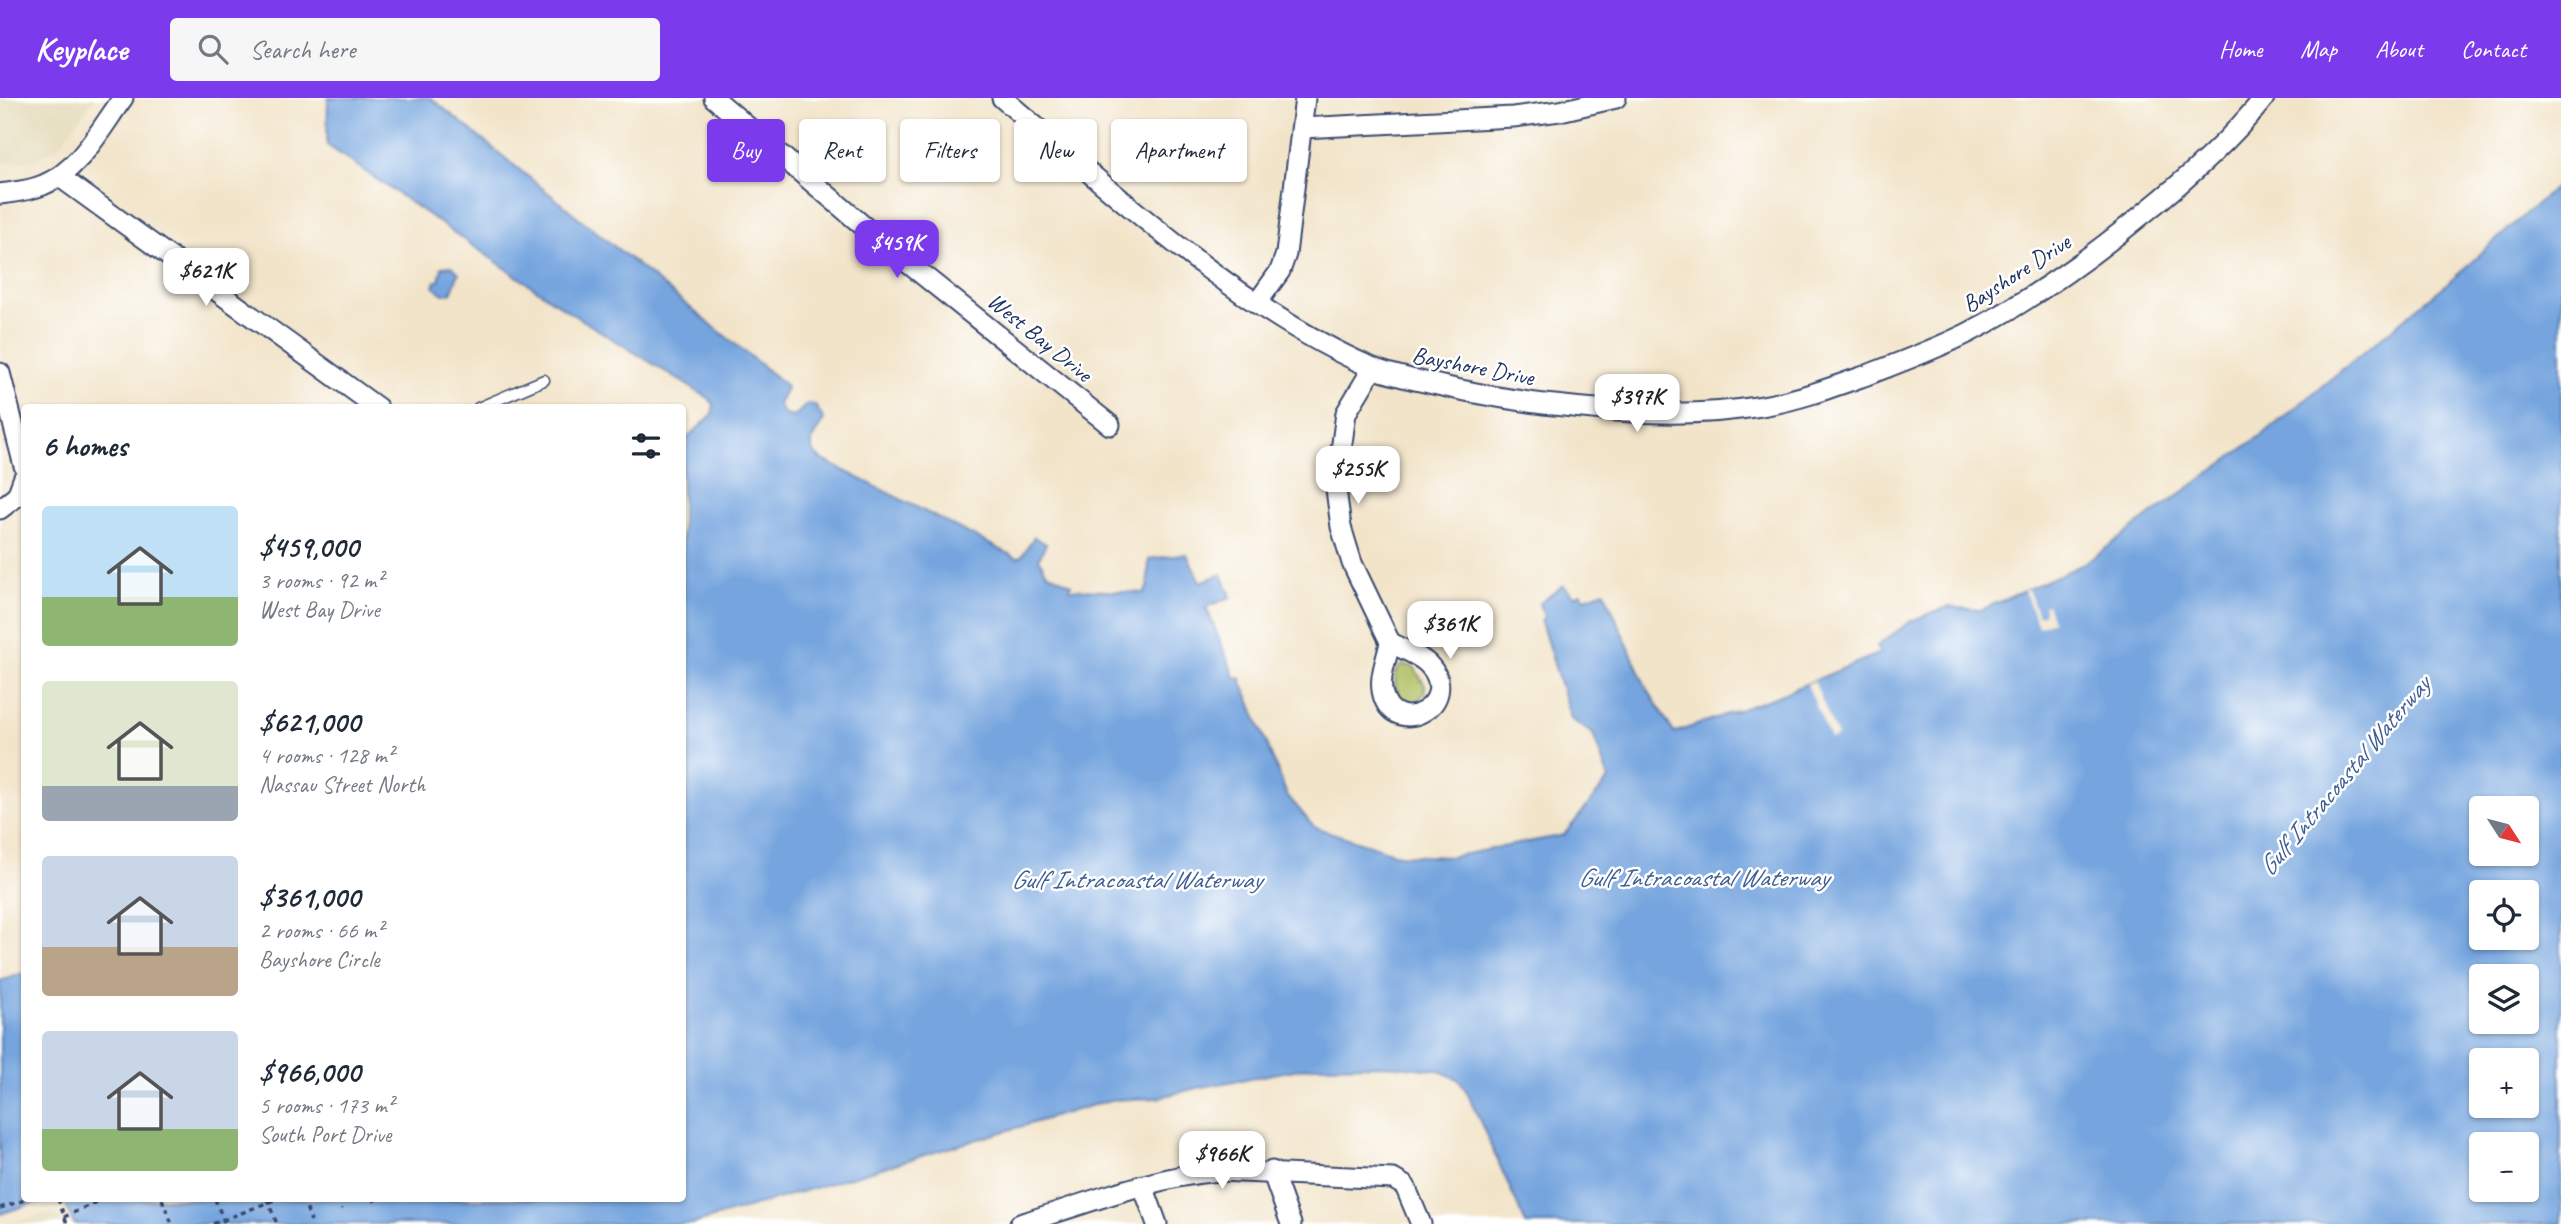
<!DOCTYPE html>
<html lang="en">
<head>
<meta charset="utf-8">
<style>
	:root { --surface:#fff; --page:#f6f6f7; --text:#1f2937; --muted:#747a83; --accent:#7c3aed }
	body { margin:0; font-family:Caveat,sans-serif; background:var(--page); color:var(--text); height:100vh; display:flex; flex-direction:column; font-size:26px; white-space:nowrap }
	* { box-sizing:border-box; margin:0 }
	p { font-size:23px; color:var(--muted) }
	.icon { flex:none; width:38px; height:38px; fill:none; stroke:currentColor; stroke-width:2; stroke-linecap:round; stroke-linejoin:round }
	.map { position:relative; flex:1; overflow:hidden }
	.details { position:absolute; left:21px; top:306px; width:665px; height:798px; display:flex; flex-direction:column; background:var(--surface); border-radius:7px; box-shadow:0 2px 5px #0004 }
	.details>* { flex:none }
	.banner { position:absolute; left:707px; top:21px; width:665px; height:63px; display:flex; gap:14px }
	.needle { width:46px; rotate:126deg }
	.tools { position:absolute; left:2469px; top:698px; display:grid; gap:14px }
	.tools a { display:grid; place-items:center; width:70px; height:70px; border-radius:7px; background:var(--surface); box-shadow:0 2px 5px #0004; font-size:35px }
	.price { position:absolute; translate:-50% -60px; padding:0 16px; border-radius:14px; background:#fff; color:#222; font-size:23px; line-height:46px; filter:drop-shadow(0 2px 4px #0008) }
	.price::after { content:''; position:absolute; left:50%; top:42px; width:21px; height:16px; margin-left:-10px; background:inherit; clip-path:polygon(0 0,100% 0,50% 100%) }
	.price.selected { background:var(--accent); color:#fff }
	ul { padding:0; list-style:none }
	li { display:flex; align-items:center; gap:21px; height:175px; padding:0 21px }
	li span { display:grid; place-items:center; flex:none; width:196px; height:140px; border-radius:7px; color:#555 }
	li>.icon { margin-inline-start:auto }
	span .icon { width:84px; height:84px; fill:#fffc; stroke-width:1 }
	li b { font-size:30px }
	h2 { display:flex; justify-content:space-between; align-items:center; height:84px; padding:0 21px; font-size:30px }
	.tag { padding:0 24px; border-radius:7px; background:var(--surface); box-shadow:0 2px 5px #0004; font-size:24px; line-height:63px }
	.tag.selected { background:var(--accent); color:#fff }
	header { display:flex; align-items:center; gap:42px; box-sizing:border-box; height:98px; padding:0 35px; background:var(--accent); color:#fff }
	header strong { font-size:33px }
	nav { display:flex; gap:38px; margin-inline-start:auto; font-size:24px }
	.search { width:490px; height:63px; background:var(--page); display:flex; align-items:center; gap:18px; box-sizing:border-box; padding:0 24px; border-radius:7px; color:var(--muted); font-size:26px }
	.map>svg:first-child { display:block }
	.built { fill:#e5dbba }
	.green { fill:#afbe61; stroke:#657660; stroke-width:2 }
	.water { fill:#75a4de; stroke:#486a9e; stroke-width:2; fill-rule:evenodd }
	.pier { fill:#f2e4c9 }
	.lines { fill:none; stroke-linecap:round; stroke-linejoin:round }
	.service-casing { stroke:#3b4a6e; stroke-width:13 }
	.minor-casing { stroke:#3b4a6e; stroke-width:23 }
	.path { stroke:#3b4a6e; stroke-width:3.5; stroke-dasharray:5 5; stroke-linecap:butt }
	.service { stroke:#fff; stroke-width:10 }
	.minor { stroke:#fff; stroke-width:19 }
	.labels { text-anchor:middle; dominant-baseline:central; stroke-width:5; stroke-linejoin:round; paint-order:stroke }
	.street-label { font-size:24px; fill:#1b2f5e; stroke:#fff }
	.water-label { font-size:26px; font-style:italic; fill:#3f5e91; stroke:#fff }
</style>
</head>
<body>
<header>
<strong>Keyplace</strong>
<div class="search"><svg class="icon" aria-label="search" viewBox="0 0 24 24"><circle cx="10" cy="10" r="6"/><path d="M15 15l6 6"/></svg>Search here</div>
<nav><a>Home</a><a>Map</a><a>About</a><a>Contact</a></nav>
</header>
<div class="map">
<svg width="2561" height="1126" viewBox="0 0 2561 1126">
	<rect width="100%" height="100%" fill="#fff"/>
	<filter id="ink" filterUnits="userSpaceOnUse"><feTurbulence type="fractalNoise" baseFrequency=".0143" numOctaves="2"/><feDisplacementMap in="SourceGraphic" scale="14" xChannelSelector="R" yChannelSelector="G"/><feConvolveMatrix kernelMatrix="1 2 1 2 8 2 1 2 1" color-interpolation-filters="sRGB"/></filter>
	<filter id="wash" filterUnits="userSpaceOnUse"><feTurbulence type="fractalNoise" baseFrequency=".00686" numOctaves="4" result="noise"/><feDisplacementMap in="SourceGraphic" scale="28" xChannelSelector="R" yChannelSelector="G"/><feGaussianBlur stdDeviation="1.57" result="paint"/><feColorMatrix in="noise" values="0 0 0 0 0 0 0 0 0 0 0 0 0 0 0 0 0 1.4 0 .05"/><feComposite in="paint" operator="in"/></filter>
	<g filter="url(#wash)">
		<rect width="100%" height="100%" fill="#f2e4c9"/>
		<g class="built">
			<polygon points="0,0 95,0 58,49 36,62 0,66"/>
			<polygon points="58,1113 63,1126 3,1126"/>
		</g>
		<path class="green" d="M1402 567 1414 569 1425 588 1424 596 1415 605 1406 604C1395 595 1390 576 1402 567Z"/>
		<g class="water">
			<path d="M328 0H431L787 288 778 307 785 317 794 319 807 306 815 307 824 322C816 335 804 346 819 360L1017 460 1022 458 1034 439 1046 446 1039 460 1046 474 1071 486 1070 491 1144 495 1148 488 1149 461 1187 456 1200 484 1222 476 1231 499 1206 509 1235 580 1240 579 1287 697 1314 729 1400 757 1450 759 1564 737 1609 681 1593 636 1571 621 1541 524 1544 518 1539 506 1563 487 1574 498 1581 495 1585 500 1604 493 1645 587 1674 635 1775 599 1880 555 1877 548 1911 523 1931 515 1948 509 1981 512 2084 466 2267 333 2448 185 2561 84V1126H1526L1467 994 1458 981 1437 972 1384 967 1317 968 1197 990 1157 1000 1110 1002 693 1126H74L63 1101H682V345L712 317 714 306 708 300 569 214 327 47ZM2482 710H2527V756H2482ZM2482 794H2527V840H2482ZM2482 878H2527V924H2482ZM2482 962H2527V1008H2482ZM2482 1046H2527V1092H2482Z"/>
			<polygon points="452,168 459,175 451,195 443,196 434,189 436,183 439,183 442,169"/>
			<polygon points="24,875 24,1101 46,1101 0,1116 0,883"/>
		</g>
		<g class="pier">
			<polygon points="2028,491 2038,518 2045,515 2043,508 2047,506 2053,523 2038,529 2024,492"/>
			<polygon points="1814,583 1837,639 1830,641 1807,586"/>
		</g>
	</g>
	<g filter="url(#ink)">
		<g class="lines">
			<defs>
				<polyline id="service" points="478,310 544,282"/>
				<g id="minor">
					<polyline points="714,0 888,149 1110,327"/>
					<path d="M1002 0C1114 94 1238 212 1373 270 1391 277 1410 281 1429 285 1467 294 1505 301 1544 306 1619 314 1686 321 1762 308 1798 302 1833 289 1867 277 1901 264 1936 251 1968 235 2031 202 2089 161 2143 116 2187 81 2229 44 2264 0"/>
					<polyline points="1302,30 1513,19 1560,13 1616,0"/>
					<polyline points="60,79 378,310"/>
					<path d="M0 96C14 94 29 93 43 87 79 73 101 30 123 0"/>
					<polyline points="1257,205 1280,173 1286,156 1305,0"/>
					<polyline points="1373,270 1346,315 1336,391 1341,429 1352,465 1390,544"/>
					<polyline points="0,275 24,368"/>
					<polyline points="0,411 17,398 24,379"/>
					<path d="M1390 544C1401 551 1418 556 1428 566 1465 604 1396 643 1383 597 1378 579 1387 562 1390 544Z"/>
					<polyline points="1272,1073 1291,1126"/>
					<polyline points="1143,1088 1157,1126"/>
					<path d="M1020 1126C1085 1106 1151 1079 1219 1073L1393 1081 1405 1088 1421 1126"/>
				</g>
			</defs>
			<use href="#service" class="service-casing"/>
			<use href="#minor" class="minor-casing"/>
			<g class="path">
				<polyline points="58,1101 67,1126"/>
				<polyline points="162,1101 172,1126"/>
				<polyline points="215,1101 225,1126"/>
				<polyline points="267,1101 277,1126"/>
				<polyline points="303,1101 311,1123"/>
				<polyline points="338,1101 342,1111"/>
				<polyline points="374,1101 375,1104"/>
				<polyline points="0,1110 28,1101"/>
				<polyline points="64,1119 101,1102 97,1101"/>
				<polyline points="213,1126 277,1101"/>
			</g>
			<use href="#service" class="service"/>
			<use href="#minor" class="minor"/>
		</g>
	</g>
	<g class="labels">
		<g class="street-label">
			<text transform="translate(2016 175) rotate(-33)">Bayshore Drive</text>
			<text transform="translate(1040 239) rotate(39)">West Bay Drive</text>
			<text transform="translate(1473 268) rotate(11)">Bayshore Drive</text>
		</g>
		<g class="water-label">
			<text transform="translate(2344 678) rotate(-50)">Gulf Intracoastal Waterway</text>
			<text x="1703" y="779">Gulf Intracoastal Waterway</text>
			<text x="1136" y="781">Gulf Intracoastal Waterway</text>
		</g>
	</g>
</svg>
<div class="tools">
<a><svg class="needle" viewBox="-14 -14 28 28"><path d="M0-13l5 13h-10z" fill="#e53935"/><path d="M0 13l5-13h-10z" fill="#747a83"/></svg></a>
<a><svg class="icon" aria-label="locate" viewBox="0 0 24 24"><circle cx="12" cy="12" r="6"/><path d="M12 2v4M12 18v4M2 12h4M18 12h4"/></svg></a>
<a><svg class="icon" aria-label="layers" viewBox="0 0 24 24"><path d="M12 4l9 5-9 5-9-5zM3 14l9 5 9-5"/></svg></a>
<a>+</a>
<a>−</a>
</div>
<b class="price selected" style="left:897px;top:182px">$459K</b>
<b class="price" style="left:206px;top:210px">$621K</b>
<b class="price" style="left:1637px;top:336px">$397K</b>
<b class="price" style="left:1358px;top:408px">$255K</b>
<b class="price" style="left:1450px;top:563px">$361K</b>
<b class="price" style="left:1222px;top:1093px">$966K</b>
<div class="banner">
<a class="tag selected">Buy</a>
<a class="tag">Rent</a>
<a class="tag">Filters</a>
<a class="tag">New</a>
<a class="tag">Apartment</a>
</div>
<section class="details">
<h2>6 homes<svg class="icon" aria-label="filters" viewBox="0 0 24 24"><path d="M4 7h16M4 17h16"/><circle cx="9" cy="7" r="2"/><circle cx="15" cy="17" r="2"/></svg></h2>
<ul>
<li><span style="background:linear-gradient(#bfe0f5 65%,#8fb573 0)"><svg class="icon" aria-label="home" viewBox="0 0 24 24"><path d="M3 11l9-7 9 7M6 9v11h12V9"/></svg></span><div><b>$459,000</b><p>3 rooms · 92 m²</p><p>West Bay Drive</p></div></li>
<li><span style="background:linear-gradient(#dfe7d0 75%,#9aa5b1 0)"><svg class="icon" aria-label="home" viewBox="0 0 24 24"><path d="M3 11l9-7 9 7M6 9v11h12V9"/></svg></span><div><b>$621,000</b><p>4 rooms · 128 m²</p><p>Nassau Street North</p></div></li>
<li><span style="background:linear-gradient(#c9d6e8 65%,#b9a48a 0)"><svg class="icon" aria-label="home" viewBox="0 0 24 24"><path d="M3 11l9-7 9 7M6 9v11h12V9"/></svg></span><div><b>$361,000</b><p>2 rooms · 66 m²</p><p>Bayshore Circle</p></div></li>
<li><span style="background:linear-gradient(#c9d6e8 70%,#8fb573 0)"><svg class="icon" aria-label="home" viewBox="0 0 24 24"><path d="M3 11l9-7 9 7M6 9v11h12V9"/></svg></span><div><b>$966,000</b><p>5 rooms · 173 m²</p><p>South Port Drive</p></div></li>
</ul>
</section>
</div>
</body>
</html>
